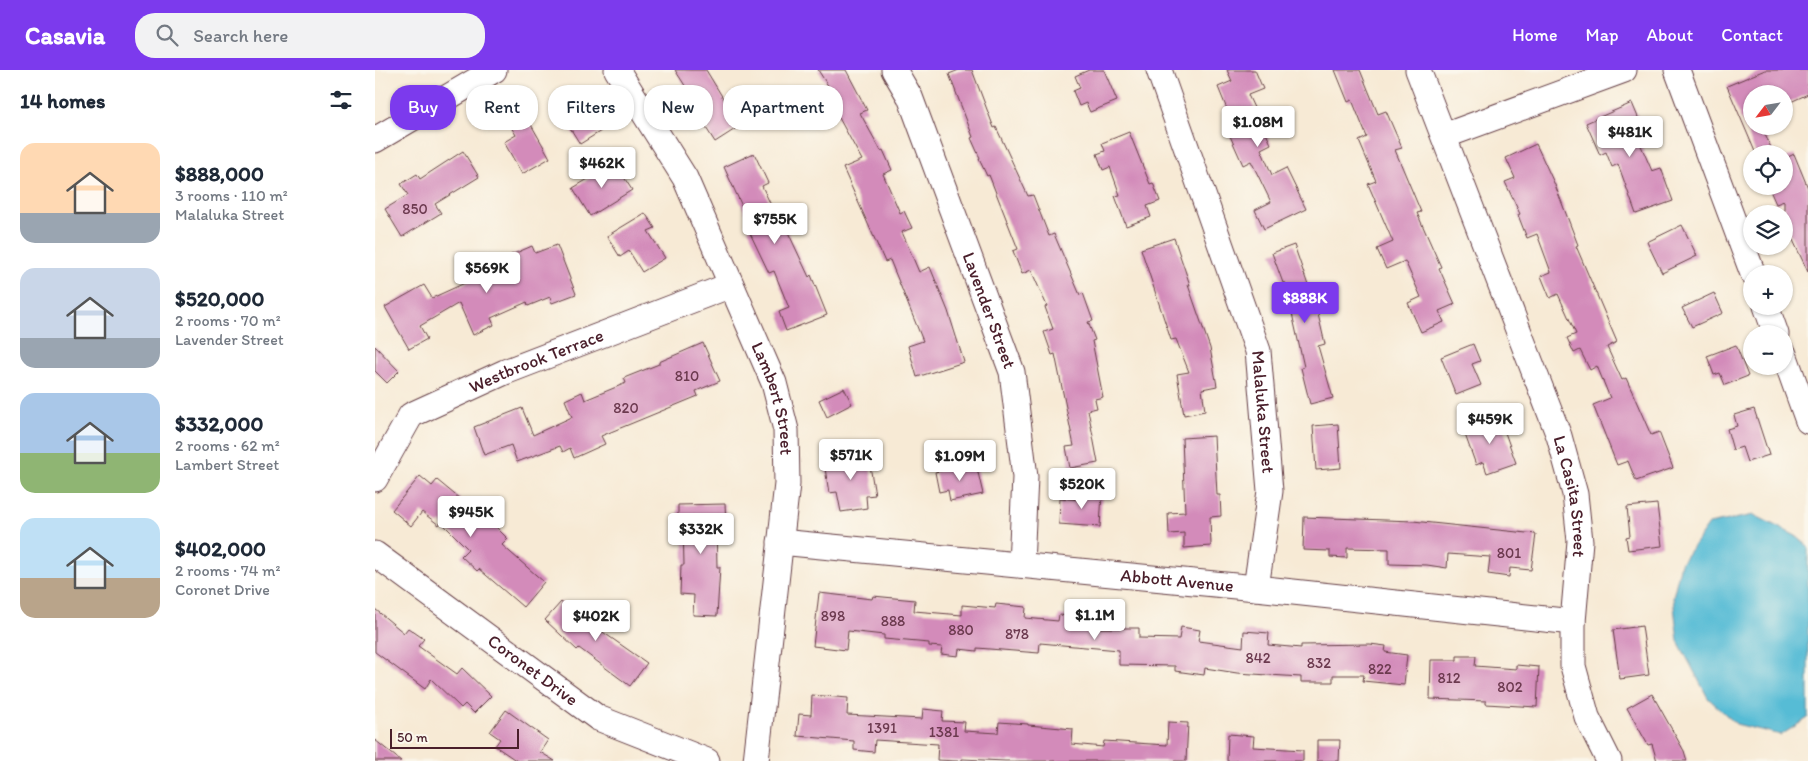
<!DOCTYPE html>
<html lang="en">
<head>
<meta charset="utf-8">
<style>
	:root { --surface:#fff; --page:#f2f2f3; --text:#1f2937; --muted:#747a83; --accent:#7c3aed }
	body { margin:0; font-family:Itim,sans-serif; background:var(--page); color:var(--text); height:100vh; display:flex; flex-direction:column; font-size:19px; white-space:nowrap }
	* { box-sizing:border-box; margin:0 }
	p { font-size:16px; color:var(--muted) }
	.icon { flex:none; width:28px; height:28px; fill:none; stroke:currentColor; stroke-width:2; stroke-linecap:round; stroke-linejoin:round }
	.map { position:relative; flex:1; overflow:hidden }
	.drawer { display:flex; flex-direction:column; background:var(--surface); width:375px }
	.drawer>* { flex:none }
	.banner { position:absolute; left:15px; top:15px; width:475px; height:45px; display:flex; gap:10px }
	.needle { width:32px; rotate:239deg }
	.fabs { position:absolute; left:1368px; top:15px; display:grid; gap:10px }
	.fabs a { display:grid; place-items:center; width:50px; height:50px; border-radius:50%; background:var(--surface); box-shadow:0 1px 4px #0004; font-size:25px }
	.scale { position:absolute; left:15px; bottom:12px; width:129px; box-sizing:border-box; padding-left:5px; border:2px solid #4a1f2b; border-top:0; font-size:14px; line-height:18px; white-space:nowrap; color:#4a1f2b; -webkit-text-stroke:4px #fbf7ec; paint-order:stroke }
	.price { position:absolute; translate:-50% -42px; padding:0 11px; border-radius:5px; background:#fff; color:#222; font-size:16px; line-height:32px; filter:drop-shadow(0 1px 2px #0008) }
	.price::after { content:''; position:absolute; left:50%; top:30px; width:15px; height:11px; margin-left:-8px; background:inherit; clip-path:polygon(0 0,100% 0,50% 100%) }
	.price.selected { background:var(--accent); color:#fff }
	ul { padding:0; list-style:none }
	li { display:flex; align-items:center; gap:15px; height:125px; padding:0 20px }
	li span { display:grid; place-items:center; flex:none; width:140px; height:100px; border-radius:15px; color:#555 }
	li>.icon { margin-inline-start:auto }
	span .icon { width:60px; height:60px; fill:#fffc; stroke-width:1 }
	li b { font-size:21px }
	h2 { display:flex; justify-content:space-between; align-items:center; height:60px; padding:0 20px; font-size:21px }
	.chip { padding:0 18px; border-radius:20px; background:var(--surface); box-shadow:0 1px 4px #0004; font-size:18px; line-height:45px }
	.chip.selected { background:var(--accent); color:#fff }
	header { display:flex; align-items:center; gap:30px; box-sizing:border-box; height:70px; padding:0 25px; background:var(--accent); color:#fff }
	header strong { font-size:24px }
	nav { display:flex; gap:28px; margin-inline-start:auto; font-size:18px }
	.search { width:350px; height:45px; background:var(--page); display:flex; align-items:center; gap:12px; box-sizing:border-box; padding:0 18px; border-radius:20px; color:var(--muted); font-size:19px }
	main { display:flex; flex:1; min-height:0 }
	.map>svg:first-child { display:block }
	.water { fill:#57bcd5; stroke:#506e80 }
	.building { fill:#d38bba }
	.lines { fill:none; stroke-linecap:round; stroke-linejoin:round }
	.minor-casing { stroke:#643d44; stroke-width:27 }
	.minor { stroke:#fff; stroke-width:25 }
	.labels { text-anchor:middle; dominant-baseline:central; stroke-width:4; stroke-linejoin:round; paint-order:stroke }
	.number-label { font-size:15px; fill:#6c3a4f }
	.street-label { font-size:18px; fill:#4a1f2b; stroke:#fbf7ec }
</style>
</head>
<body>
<header>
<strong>Casavia</strong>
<div class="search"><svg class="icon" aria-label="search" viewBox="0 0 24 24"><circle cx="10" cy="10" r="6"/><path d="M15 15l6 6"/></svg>Search here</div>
<nav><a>Home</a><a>Map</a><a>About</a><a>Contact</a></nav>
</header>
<main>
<section class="drawer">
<h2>14 homes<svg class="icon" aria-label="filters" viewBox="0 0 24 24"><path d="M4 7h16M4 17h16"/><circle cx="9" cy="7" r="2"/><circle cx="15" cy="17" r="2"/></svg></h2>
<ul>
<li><span style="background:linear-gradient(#ffd9b3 70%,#9aa5b1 0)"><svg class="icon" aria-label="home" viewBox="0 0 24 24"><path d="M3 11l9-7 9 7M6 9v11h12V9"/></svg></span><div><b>$888,000</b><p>3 rooms · 110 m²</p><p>Malaluka Street</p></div></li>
<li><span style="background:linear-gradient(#c9d6e8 70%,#9aa5b1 0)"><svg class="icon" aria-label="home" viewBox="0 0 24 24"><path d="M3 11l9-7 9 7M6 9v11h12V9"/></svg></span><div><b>$520,000</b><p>2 rooms · 70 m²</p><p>Lavender Street</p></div></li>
<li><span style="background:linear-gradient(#a9c7e8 60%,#8fb573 0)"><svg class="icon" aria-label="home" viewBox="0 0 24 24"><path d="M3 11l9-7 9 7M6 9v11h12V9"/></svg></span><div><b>$332,000</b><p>2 rooms · 62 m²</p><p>Lambert Street</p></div></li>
<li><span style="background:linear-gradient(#bfe0f5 60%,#b9a48a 0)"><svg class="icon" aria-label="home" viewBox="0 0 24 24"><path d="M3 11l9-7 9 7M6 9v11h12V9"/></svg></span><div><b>$402,000</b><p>2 rooms · 74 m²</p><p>Coronet Drive</p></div></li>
</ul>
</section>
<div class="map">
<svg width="1433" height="691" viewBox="0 0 1433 691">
	<rect width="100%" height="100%" fill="#fbf7ec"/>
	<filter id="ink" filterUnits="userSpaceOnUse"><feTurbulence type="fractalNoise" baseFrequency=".02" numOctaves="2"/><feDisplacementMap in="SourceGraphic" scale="10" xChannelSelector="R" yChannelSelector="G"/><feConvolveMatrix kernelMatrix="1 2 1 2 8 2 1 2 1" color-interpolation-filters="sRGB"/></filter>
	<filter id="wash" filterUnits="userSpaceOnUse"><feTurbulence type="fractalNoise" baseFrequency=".0096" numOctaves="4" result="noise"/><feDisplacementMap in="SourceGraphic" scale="20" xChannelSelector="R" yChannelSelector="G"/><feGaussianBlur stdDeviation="1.12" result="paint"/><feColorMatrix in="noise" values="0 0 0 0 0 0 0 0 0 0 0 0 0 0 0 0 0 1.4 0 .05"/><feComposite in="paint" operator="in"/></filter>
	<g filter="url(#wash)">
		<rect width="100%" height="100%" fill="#f7ead5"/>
		<polygon class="water" points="1379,445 1421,466 1433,476 1433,648 1406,665 1361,654 1333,628 1303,571 1298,527 1306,493 1334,454"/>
		<g id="blocks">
			<g class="building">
				<polygon points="300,0 331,0 365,56 340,72 321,42 325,39"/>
				<polygon points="443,0 471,0 492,40 485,43 506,81 508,80 517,100 508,104 525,143 529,141 537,158 527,162 544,202 555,197 573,241 589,292 542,307 533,276 548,271 515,190 510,192 468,98 487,90 458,37 464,33"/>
				<polygon points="584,0 597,0 619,58 621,57 653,126 658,125 674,166 679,164 705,225 708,223 718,251 713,252 720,270 717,271 728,327 720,329 722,338 713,340 723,393 695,398 691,377 699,376 680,284 677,285 669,262 678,259 670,237 672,236 656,200 647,204 638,181 643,179 614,105 612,106 604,89 605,88 596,68 598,67 574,4"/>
				<polygon points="714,0 729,0 742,31 715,42 711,33 704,36 698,21 705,18 700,6"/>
				<polygon points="852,0 880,0 888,19 873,25 896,74 886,79 897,105 911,98 931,139 889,159 880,140 896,132 876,91 868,95 851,57 858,54 843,17 857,11"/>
				<polygon points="960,0 985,0 1003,44 1011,41 1027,78 1020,80 1046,142 1042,143 1066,197 1064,198 1080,234 1064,241 1069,252 1046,262 1033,233 1046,227 1030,191 1011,199 1002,179 1018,172 993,114 1001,111 984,71 992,67 977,30 973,32"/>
				<polygon points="1390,0 1433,0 1433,24 1409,35 1409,24 1376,24 1376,56 1386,56 1399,84 1381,84 1352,16"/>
				<polygon points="199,19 226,61 205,74 179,32"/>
				<polygon points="1257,33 1265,52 1257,55 1277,101 1286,98 1298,131 1261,144 1243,94 1237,97 1231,82 1225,85 1211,53"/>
				<polygon points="150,44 175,88 147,104 129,72 141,65 134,54"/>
				<polygon points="754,62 775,114 778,113 785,131 772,136 776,147 751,156 740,126 745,125 735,97 728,100 722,84 730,81 727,73"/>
				<polygon points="1161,74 1180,115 1203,175 1201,176 1242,272 1232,277 1247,310 1251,308 1276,365 1284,362 1298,398 1261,411 1253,391 1242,395 1218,335 1235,328 1222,296 1215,300 1205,280 1199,283 1192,268 1201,264 1183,224 1175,228 1166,206 1176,202 1162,164 1152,168 1143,145 1145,144 1130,112 1140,108 1131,88"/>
				<polygon points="88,81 104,107 60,134 66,143 27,167 10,139 33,125 26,114 42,104 45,109"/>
				<polygon points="379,83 393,113 387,116 401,146 405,145 434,207 436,205 452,245 411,261 404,242 414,238 399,201 394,203 373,159 377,158 349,97"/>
				<polygon points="1419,84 1433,118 1433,202 1409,151 1409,131 1401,134 1393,116 1409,116 1409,89"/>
				<polygon points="240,93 257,120 215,146 198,118"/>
				<polygon points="270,143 280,158 273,161 290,188 267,202 254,181 245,187 232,166"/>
				<polygon points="1307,155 1322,186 1287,203 1272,172"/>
				<polygon points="799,168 815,215 813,215 835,278 842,316 827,319 830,341 809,345 802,304 814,302 801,269 796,270 766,179"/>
				<polygon points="182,175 201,224 177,233 175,227 153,236 152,232 116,248 119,255 98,265 84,233 45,256 52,269 34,279 10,237 49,215 57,228 136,192 134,186 157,176 160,183"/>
				<polygon points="919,175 936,224 938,223 950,274 943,276 958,328 935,334 926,298 929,297 910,212 908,213 897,183"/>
				<polygon points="1339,223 1348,243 1317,257 1307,238"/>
				<polygon points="328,273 345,311 321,321 323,326 226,366 230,374 199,388 195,378 188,382 185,376 142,392 136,375 109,385 99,357 147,338 158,365 197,347 190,330 207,322 210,330 251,313 249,308 284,294 284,292"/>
				<polygon points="1098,274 1105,291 1097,294 1106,315 1081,325 1066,287"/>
				<polygon points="1361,275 1373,306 1350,315 1345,303 1339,305 1332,286"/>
				<polygon points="0,276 24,301 12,313 0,301"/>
				<polygon points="469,318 477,334 452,347 444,330"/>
				<polygon points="1379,339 1394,385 1372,392 1367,377 1358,380 1352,359 1362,356 1359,345"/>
				<polygon points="1124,346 1141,393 1112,403 1108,392 1101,395 1088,359"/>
				<polygon points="963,354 966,398 941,400 938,356"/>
				<polygon points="839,366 842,425 845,425 846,446 835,447 836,476 809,478 809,463 794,464 793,443 810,442 807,368"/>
				<polygon points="493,384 500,425 491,426 492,438 466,442 462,422 454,423 449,392"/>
				<polygon points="601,394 608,424 575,431 573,420 564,422 560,402"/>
				<polygon points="45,406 57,416 62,410 85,429 80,435 103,456 111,447 133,469 127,475 169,512 148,537 104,499 102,501 86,486 93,479 66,452 64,455 47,442 36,456 17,440"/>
				<polygon points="706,422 727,423 725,457 684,454 685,428 705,430"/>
				<polygon points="350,434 351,454 341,454 342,497 345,497 342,546 318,545 319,525 305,524 306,495 309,495 308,453 303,453 303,435"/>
				<polygon points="1282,434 1287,476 1253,480 1251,467 1255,466 1252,437"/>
				<polygon points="929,447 1038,451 1161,464 1156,500 1135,498 1134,507 1113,504 1115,487 1073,484 1072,498 1052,495 1014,494 1014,479 972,478 972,488 955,487 955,481 928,480"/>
				<polygon points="444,523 497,529 498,526 540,530 539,541 587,545 587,535 620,538 621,534 651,537 650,548 683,551 684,545 726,549 725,558 764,558 764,568 804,569 806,557 825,560 823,571 868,577 869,561 894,563 893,575 926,578 926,575 995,574 1011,576 1010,582 1032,585 1029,615 988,611 989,605 958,605 958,612 926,612 926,607 862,603 830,598 829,605 800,601 800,596 744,595 744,580 665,573 664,583 602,578 602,581 584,579 583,586 566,584 567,577 554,576 554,573 509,569 509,565 473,561 471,580 438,576"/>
				<polygon points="186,532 201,545 211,534 228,551 222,558 272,593 255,616 204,578 202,580 170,550"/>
				<polygon points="0,539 29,563 33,558 49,569 43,576 82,604 87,598 116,626 99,643 90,634 86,638 56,609 50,619 0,582"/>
				<polygon points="1267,556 1274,605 1245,609 1238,560"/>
				<polygon points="1082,586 1101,586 1100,596 1141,599 1141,595 1164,597 1162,637 1111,634 1111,631 1055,629 1056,590 1082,590"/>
				<polygon points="1277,624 1309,681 1312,691 1282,691 1277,674 1273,675 1252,638"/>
				<polygon points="437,625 473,628 472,645 547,649 548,639 568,641 567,651 590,652 589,661 623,663 624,652 653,654 653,655 698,659 697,674 728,677 729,671 792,675 793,652 813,653 811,691 630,691 587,689 587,691 582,691 562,690 563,674 500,670 499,682 479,680 479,671 422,666 424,644 436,645"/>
				<polygon points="131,640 173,670 165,682 180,691 142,691 120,676 125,669 115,662"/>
				<polygon points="853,664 879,666 878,677 928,680 928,691 852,691"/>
				<polygon points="0,670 26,691 0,691"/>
				<polygon points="942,670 965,670 964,691 942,691"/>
			</g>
		</g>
	</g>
	<g filter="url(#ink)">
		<use href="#blocks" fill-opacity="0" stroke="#643d44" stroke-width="1"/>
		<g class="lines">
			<defs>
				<g id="minor">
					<path id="s1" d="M242 0 310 108 399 313 411 360 412 414 381 691"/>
					<path id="s2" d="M519 0 535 27 637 302 650 407 646 495"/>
					<path id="s3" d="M784 0 883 281 895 421 881 518"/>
					<path id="s4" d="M1043 0 1184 366 1200 424 1205 471 1198 552V596L1212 647 1234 691"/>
					<polyline points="1302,0 1378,204"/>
					<polyline points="1069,66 1249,0"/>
					<polyline points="0,70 119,0"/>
					<polyline points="1391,236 1401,264"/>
					<polyline points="1409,284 1433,351"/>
					<path id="s5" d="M0 409 36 345 130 302 356 215"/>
					<path id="s6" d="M405 472 881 518 1198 552"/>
					<path id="s7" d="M0 484 223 648 332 691"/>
				</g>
			</defs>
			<use href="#minor" class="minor-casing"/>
			<use href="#minor" class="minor"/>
		</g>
	</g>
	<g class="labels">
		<g class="number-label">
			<text x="40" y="139">850</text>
			<text x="312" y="306">810</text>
			<text x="251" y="338">820</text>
			<text x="1134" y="483">801</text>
			<text x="458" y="546">898</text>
			<text x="518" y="551">888</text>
			<text x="586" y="560">880</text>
			<text x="642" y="564">878</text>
			<text x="883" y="588">842</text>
			<text x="944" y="593">832</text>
			<text x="1005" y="599">822</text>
			<text x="1074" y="608">812</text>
			<text x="1135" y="617">802</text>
			<text x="507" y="658">1391</text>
			<text x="569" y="662">1381</text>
		</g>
		<g class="street-label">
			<text stroke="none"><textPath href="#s2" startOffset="259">Lavender Street</textPath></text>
			<text stroke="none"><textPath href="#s5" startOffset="210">Westbrook Terrace</textPath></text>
			<text stroke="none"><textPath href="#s1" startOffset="366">Lambert Street</textPath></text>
			<text stroke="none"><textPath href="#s3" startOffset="359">Malaluka Street</textPath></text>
			<text stroke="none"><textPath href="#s4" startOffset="454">La Casita Street</textPath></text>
			<text stroke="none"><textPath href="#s6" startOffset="399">Abbott Avenue</textPath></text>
			<text stroke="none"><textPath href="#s7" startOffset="196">Coronet Drive</textPath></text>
		</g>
	</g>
</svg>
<div class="fabs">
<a><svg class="needle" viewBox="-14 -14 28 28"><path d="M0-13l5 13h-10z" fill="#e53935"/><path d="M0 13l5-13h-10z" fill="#747a83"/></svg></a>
<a><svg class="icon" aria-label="locate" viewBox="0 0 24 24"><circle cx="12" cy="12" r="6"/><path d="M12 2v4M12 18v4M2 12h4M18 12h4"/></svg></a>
<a><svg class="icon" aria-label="layers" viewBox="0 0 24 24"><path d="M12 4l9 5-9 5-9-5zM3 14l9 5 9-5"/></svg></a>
<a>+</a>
<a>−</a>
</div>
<div class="scale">50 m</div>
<b class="price" style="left:883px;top:78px">$1.08M</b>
<b class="price" style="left:1255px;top:88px">$481K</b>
<b class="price" style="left:227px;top:119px">$462K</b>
<b class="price" style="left:400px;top:175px">$755K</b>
<b class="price" style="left:112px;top:224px">$569K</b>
<b class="price selected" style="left:930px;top:254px">$888K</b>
<b class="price" style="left:1115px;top:375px">$459K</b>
<b class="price" style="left:476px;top:411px">$571K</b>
<b class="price" style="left:585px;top:412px">$1.09M</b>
<b class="price" style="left:707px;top:440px">$520K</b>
<b class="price" style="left:96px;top:468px">$945K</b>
<b class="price" style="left:326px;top:485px">$332K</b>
<b class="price" style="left:720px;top:571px">$1.1M</b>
<b class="price" style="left:221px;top:572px">$402K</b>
<div class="banner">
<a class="chip selected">Buy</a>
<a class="chip">Rent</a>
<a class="chip">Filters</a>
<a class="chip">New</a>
<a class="chip">Apartment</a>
</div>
</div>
</main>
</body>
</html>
